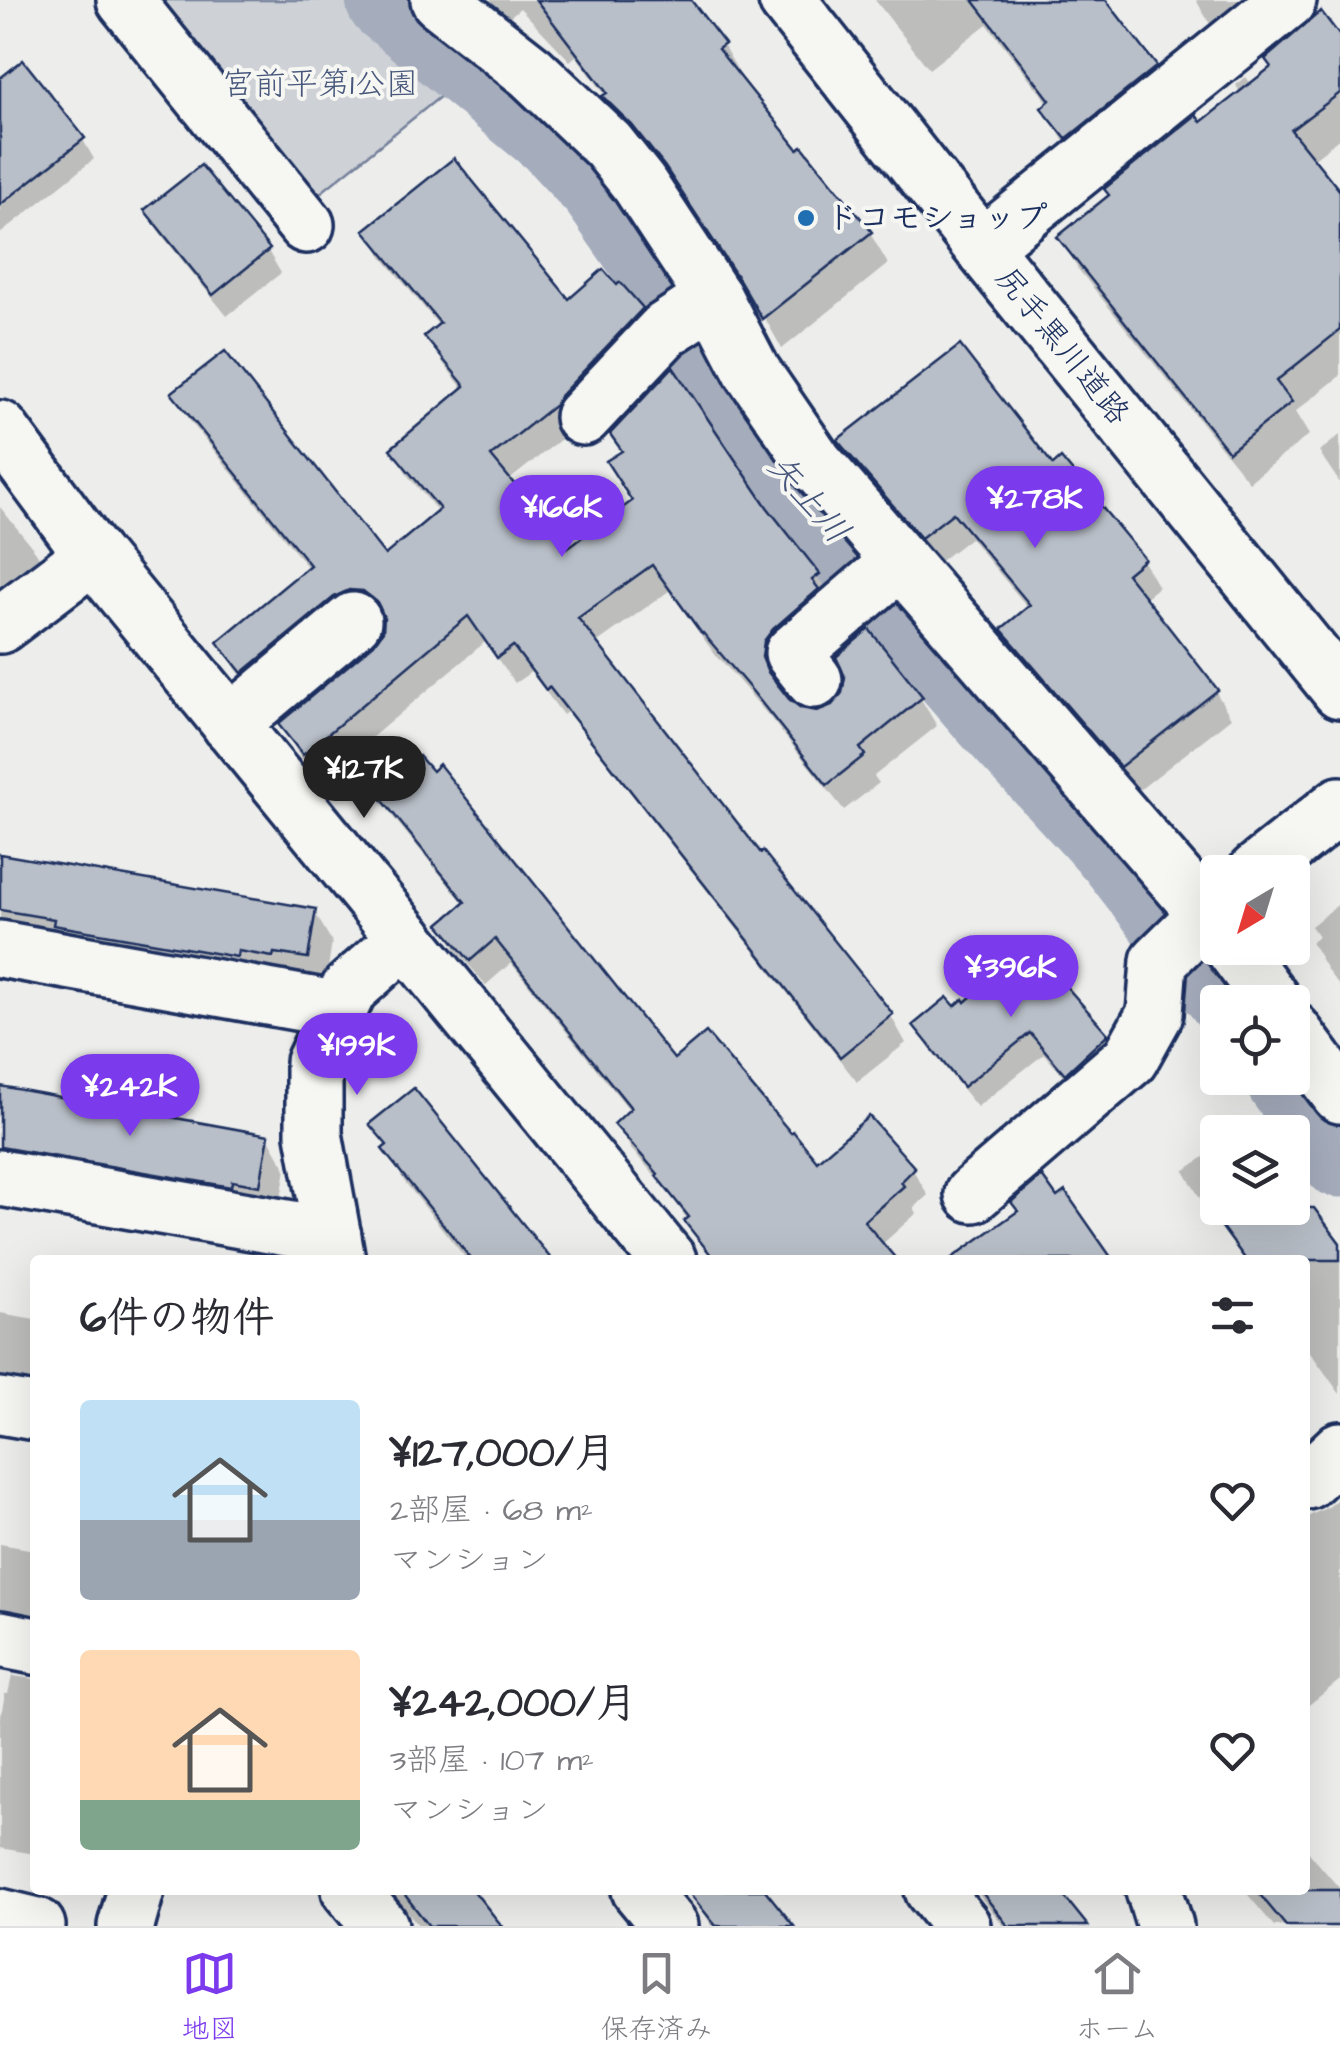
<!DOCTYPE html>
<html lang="ja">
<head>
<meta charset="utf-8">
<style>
	:root { --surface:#fff; --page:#f7f7f7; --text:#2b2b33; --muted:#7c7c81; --line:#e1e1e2; --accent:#7c3aed }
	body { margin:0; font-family:"Architects Daughter","Klee One",sans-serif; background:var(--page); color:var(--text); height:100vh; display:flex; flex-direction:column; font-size:38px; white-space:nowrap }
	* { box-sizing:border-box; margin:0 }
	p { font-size:32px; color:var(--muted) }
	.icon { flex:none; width:55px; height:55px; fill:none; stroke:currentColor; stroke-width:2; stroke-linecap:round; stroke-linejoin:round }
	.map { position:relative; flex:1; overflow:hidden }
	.panel { position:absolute; left:30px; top:1255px; width:1280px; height:640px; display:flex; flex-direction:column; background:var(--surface); border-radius:10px; box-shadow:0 10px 40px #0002 }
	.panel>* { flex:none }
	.needle { width:65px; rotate:218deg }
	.controls { position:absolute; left:1200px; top:855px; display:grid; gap:20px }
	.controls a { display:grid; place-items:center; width:110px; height:110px; border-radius:10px; background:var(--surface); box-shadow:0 10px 40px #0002; font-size:50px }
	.price { position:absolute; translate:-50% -85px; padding:0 22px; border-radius:35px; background:var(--accent); color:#fff; font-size:32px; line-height:65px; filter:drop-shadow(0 2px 5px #0008) }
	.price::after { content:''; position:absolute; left:50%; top:60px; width:30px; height:22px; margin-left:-15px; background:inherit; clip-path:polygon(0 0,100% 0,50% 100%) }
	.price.active { background:#222; color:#fff }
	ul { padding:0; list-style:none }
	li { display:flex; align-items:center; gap:30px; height:250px; padding:0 50px }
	li span { display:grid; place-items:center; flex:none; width:280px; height:200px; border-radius:10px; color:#555 }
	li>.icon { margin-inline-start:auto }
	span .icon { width:120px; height:120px; fill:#fffc; stroke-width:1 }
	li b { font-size:42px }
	h2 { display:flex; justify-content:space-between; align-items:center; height:120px; padding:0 50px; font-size:42px }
	.tabs { display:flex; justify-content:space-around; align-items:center; height:140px; border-top:2px solid var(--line); background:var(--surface); font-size:28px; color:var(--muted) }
	.tabs a { display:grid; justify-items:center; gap:5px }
	.tabs .active { color:var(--accent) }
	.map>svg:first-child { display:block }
	.green { fill:#ced2d7; stroke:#74809a; stroke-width:2.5 }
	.shadow { fill:#0003 }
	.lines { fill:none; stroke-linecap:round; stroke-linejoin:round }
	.river { stroke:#a5acbc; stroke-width:85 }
	.building { fill:#b9bfc8; stroke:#1b2f5e; stroke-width:2.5 }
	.minor-casing { stroke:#1b2f5e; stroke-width:62 }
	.major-casing { stroke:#1b2f5e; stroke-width:62 }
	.minor { stroke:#f6f6f2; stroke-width:55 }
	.major { stroke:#f6f6f2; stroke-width:55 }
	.poi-dot { fill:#1f6fb2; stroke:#f6f6f2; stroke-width:4 }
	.labels { text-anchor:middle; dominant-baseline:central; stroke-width:8; stroke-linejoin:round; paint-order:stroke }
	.park-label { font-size:32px; fill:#48587c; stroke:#f6f6f2 }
	.poi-label { font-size:32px; font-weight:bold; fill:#1b2f5e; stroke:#f6f6f2; text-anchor:start }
	.street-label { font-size:32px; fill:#1b2f5e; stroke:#f6f6f2 }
	.water-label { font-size:35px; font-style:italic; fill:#44547a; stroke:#f6f6f2 }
</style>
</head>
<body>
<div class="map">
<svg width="1340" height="1926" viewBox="0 0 1340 1926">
	<rect width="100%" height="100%" fill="#edeeec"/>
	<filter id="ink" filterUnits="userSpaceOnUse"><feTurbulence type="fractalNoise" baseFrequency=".01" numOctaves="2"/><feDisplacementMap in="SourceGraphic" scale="20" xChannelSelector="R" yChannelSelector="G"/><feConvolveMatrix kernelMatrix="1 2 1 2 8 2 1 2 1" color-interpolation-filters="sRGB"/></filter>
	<g filter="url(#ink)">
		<polygon class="green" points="144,0 361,0 462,79 308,203"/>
		<g class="shadow">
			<polygon points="477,0 688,0 723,45 741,76 738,78 798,152 870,233 888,264 782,349 762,313 686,198 653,157 623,128 606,96 576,56 570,61 520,8 501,24"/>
			<polygon points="875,0 1103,0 1155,67 1176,104 1066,145 1044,108 1049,104 987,24 929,69"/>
			<polygon points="1196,0 1308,0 1215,33"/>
			<polygon points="1340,41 1340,138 1312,160 1340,195 1340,376 1295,412 1309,435 1249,482 1078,269 1060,237 1299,214 1236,85 1246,77 1252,85 1273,68"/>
			<polygon points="23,63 83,140 94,159 0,234 0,81"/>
			<polygon points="147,211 268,251 281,273 227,316 160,233"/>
			<polygon points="367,231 569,303 641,309 657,336 570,432 508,481 567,551 765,508 818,575 833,602 778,669 776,686 800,711 818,714 834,707 845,694 868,633 921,699 937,726 874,776 879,783 844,810 772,720 720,659 719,660 669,591 595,644 761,857 891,1016 906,1043 857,1082 567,712 563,715 531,672 515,683 485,642 320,781 297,752 282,725 375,647 384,634 386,622 380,618 363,617 259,698 236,669 220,642 309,569 190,421 175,394 384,558 439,513 408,476 393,449 464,390 443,363 427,337 440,327 383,258"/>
			<polygon points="1340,435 1340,483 1319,452"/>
			<polygon points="840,441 1053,468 1060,462 1143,561 1158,587 1143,599 1216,692 1231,718 1137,792 1019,656 1004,630 1029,609 970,538 938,563 856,467"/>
			<polygon points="0,507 36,552 57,588 0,634"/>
			<polygon points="379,792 673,1063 817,1164 913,1170 928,1195 914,1208 917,1213 881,1245 893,1260 715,1260 665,1187 631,1149 617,1124 631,1112 511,963 486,985 456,950 442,925 465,905 393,817"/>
			<polygon points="0,857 314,911 332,942 325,988 0,942"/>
			<polygon points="1340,903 1340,987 1329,973 1311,942 1318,936 1311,926"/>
			<polygon points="954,1009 1106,1036 1119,1058 1079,1094 1044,1054 977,1107 929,1048 916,1026"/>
			<polygon points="0,1088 268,1137 286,1169 278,1217 0,1175"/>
			<polygon points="373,1124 549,1260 467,1260 404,1181"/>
			<polygon points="1218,1147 1218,1208 1292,1208 1292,1181 1340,1247 1340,1394 1305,1345 1305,1260 1244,1260 1203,1203 1184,1171"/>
			<polygon points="0,1313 35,1319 35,1405 0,1399"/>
			<polygon points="1340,1496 1340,1680 1305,1708 1305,1518 1330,1506"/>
			<polygon points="0,1544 35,1550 35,1637 0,1631"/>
			<polygon points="12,1676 35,1679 35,1854 0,1848 0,1720 5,1694 8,1694"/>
			<polygon points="1305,1848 1340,1889 1340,1926 1274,1926 1244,1890 1305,1890"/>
			<polygon points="390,1890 470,1890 499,1926 419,1926"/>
			<polygon points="690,1890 762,1890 791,1926 712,1926"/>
			<polygon points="975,1890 1054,1890 1083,1926 1004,1926"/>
		</g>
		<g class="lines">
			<g class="river">
				<polyline points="388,0 554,136 601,187 654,263 766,453 993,716 1119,853 1234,1002"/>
				<polyline points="1287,1078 1340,1155"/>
			</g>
		</g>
		<g class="building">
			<polygon points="536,0 691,0 725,44 718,49 798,149 802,146 872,232 762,319 740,281 665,167 632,125 602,96 607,93"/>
			<polygon points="973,0 1106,0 1157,66 1066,139 1041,108 1050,100"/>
			<polygon points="1321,11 1340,36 1340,93 1291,130 1340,191 1340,330 1276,381 1292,402 1229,452 1057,237 1109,195 1104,189 1196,115 1201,122 1271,67 1265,59"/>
			<polygon points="23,60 85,138 0,205 0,78"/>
			<polygon points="454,158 569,299 603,269 617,285 620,282 643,308 560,396 555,405 491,456 567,548 632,501 606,461 622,451 610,434 673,367 767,507 820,574 812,580 819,589 773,629 764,641 762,657 768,672 789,699 801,708 817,711 832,705 842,693 845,677 836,657 869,629 923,697 860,748 865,755 827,785 753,692 703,633 702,634 652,565 578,618 761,853 763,851 893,1014 840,1057 549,687 546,690 513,646 497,658 468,616 303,755 278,724 374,644 383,631 384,617 377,602 363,591 349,590 334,597 242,673 217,642 310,565 171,393 225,351 385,555 440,509 390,449 465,386 424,336 440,323 364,230"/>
			<polygon points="201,165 270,249 213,295 144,210"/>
			<polygon points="960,345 1053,465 1061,458 1145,559 1127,574 1218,690 1120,767 1001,629 1030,605 953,513 921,538 837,440"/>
			<polygon points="419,756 432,771 439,764 674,1059 706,1032 791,1133 793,1131 817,1161 869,1116 915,1168 901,1182 904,1186 864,1221 897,1260 715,1260 684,1221 689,1217 656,1176 658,1174 614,1124 631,1108 495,939 470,961 439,924 465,902 375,791"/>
			<polygon points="0,854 316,909 308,958 274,953 273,957 238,951 237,957 53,925 54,919 0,910"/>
			<polygon points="1030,945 1108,1034 1065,1074 1030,1033 963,1087 913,1025 947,997 955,1006 963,999 965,1002"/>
			<polygon points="0,1086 269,1135 260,1186 232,1181 231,1187 0,1147"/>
			<polygon points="414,1088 552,1260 472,1260 382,1149 387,1145 369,1124"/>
			<polygon points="1042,1176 1057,1197 1065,1191 1113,1260 949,1260 1018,1211 1011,1202"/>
			<polygon points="1208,1208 1314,1208 1340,1243 1340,1260 1246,1260"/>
			<polygon points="401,1890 473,1890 502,1926 429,1926"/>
			<polygon points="687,1890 765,1890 794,1926 716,1926"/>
			<polygon points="980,1890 1059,1890 1088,1926 1008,1926"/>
			<polygon points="1256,1890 1340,1890 1340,1926 1286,1926"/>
		</g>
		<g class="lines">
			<defs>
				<g id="minor">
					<polyline points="125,0 306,225"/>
					<polyline points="439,0 531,72 608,145 639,184 714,298 752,371 815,463 1218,927"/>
					<polyline points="982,247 1288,0"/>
					<polyline points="583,417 665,330 714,298"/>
					<polyline points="0,429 93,555 668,1260"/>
					<polyline points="0,625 93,555"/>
					<polyline points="814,680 793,653 900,561"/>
					<polyline points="230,724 353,621"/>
					<polyline points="1256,872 1340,805"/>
					<polyline points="1233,948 1273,1002"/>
					<polyline points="0,949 340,1010"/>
					<polyline points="1292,1030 1340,1095"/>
					<polyline points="0,1178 333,1236"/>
					<polyline points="973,1194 1130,1059 1155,1014 1159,961 1218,903"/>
					<polyline points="337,1260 314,1134 314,1062 349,989 406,938"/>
					<polyline points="0,1406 35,1412"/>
					<polyline points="1307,1481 1340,1450"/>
					<polyline points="0,1639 35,1646"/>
					<polyline points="350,1890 380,1926"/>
					<polyline points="640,1890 670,1926"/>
					<polyline points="933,1890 962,1926"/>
					<polyline points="1154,1890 1165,1926"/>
					<polyline points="0,1917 37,1926"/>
					<polyline points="126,1926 136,1890"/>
				</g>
				<polyline id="major" points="787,0 982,247 1340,690"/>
			</defs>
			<use href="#minor" class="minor-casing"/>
			<use href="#major" class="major-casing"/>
			<use href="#minor" class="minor"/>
			<use href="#major" class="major"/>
		</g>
	</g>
	<circle class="poi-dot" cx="806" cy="218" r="10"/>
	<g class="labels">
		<g class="park-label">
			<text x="320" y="84">宮前平第1公園</text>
		</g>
		<g class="poi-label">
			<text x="826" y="218">ドコモショップ</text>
		</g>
		<g class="street-label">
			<text transform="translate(1062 346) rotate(51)">尻手黒川道路</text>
		</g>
		<g class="water-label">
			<text transform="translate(808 499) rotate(49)">矢上川</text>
		</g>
	</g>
</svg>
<div class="controls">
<a><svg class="needle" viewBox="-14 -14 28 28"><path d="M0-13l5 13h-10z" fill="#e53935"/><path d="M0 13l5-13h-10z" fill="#7c7c81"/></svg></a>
<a><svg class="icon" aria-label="locate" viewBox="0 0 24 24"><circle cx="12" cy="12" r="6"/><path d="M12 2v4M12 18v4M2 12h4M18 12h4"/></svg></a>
<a><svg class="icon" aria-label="layers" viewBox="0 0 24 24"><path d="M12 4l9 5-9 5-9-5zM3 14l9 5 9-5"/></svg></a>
</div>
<b class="price" style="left:1035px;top:551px">¥278K</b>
<b class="price" style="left:562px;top:560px">¥166K</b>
<b class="price active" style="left:364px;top:821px">¥127K</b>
<b class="price" style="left:1011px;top:1020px">¥396K</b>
<b class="price" style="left:357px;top:1098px">¥199K</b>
<b class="price" style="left:130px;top:1139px">¥242K</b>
<section class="panel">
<h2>6件の物件<svg class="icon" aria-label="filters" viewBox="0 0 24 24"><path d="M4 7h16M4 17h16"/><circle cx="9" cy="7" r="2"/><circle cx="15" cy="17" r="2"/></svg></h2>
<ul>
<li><span style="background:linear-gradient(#bfe0f5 60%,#9aa5b1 0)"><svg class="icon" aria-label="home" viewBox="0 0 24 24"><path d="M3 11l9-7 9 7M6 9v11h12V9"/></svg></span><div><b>¥127,000/月</b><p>2部屋 · 68 m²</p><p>マンション</p></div><svg class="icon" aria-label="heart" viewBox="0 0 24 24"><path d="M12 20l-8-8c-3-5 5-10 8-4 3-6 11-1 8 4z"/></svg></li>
<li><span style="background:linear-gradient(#ffd9b3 75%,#7fa58c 0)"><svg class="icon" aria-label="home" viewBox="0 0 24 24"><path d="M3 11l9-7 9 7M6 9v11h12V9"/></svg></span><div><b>¥242,000/月</b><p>3部屋 · 107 m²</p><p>マンション</p></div><svg class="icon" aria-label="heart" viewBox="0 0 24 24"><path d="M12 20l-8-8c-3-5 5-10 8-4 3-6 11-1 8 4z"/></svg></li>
</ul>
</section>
</div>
<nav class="tabs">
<a class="active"><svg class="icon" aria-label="map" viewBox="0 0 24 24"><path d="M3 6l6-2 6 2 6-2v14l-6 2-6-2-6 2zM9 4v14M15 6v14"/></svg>地図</a>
<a><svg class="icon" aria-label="saved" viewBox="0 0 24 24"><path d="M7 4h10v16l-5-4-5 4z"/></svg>保存済み</a>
<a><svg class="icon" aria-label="home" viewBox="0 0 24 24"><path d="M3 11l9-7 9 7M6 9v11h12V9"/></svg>ホーム</a>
</nav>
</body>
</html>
